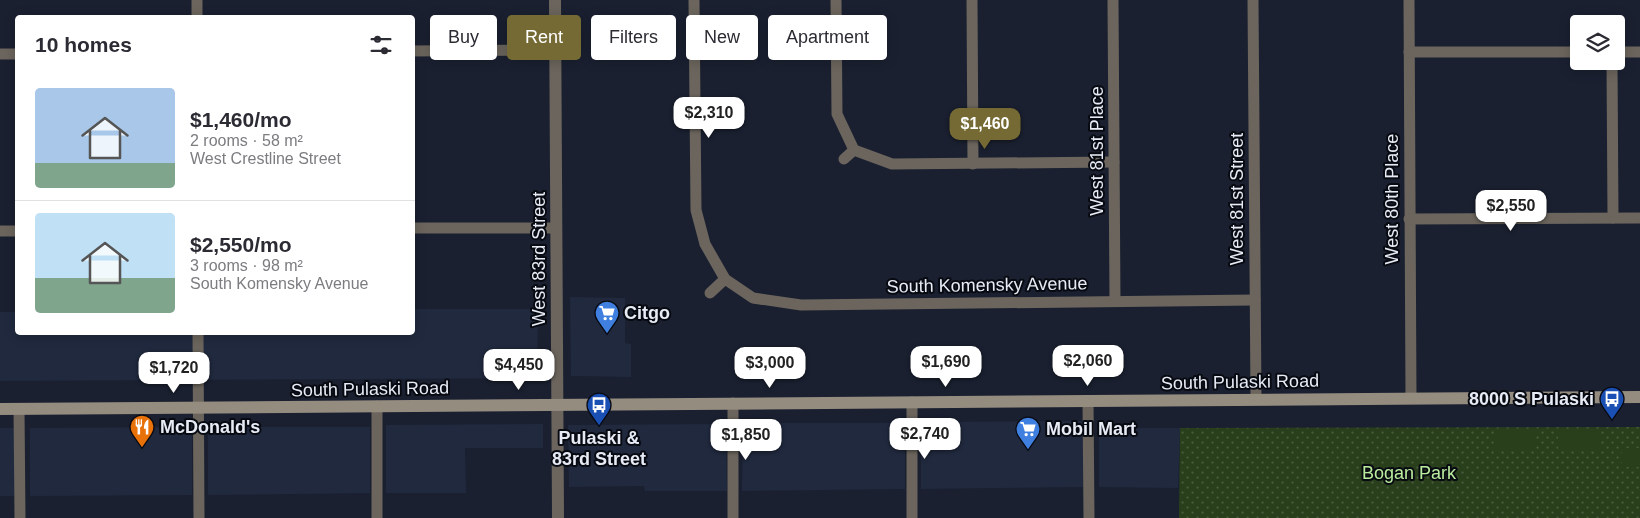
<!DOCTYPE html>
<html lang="en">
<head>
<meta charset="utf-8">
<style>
	:root { --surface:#fff; --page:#f2f2f3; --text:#2b2b33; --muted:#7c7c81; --line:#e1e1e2; --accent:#766a34 }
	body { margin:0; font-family:Arial,sans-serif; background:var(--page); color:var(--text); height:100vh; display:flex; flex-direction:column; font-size:19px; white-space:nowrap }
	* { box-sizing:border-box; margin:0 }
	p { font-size:16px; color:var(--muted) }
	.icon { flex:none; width:28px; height:28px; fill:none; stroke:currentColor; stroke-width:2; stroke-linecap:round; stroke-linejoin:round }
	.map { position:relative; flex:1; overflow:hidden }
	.sheet { position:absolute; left:15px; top:15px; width:400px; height:320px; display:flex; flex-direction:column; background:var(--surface); border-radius:5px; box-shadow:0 2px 12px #0003 }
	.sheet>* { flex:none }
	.hud { position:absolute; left:430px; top:15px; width:475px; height:45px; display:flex; gap:10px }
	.fabs { position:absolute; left:1570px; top:15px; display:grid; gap:10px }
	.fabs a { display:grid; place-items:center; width:55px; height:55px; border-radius:5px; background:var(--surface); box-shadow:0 2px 12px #0003; font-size:25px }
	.price { position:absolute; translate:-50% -42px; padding:0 11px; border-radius:10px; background:#fff; color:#222; font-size:16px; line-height:32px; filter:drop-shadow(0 1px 2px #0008) }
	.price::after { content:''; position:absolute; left:50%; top:30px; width:15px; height:11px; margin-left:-8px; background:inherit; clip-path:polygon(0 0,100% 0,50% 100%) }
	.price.active { background:var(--accent); color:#fff }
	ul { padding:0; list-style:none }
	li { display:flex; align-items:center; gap:15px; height:125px; padding:0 20px }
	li+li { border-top:1px solid var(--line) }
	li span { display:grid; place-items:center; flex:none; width:140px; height:100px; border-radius:5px; color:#555 }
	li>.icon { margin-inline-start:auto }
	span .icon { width:60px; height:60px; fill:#fffc; stroke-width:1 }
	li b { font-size:21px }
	h2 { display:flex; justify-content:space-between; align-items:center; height:60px; padding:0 20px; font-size:21px }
	.chip { padding:0 18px; border-radius:5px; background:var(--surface); box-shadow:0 2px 12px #0003; font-size:18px; line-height:45px }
	.chip.active { background:var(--accent); color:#fff }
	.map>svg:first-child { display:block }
	.built { fill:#20293e }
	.park { fill:url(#park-dots) }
	.pitch { fill:#293f1b }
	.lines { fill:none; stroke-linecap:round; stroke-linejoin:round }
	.minor { stroke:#6b655d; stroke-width:11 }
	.tertiary { stroke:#6b655d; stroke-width:12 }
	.secondary { stroke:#958c80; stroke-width:12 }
	.labels { text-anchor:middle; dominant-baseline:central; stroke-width:4; stroke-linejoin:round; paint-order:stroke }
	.street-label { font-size:18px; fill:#e6ebf5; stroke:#080a11 }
	.poi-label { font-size:18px; font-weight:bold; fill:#e6ebf5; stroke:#080a11; text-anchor:start }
	.park-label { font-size:18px; fill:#baec9e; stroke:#080a11 }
</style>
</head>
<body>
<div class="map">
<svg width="1640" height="518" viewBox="0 0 1640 518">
	<defs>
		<pattern id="park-dots" width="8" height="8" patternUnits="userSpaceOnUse" patternTransform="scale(1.25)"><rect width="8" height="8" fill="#293f1b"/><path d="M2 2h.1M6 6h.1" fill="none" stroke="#485b3d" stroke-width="1.8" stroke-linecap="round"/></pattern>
	</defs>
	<rect width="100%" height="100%" fill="#1a2030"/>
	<g class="built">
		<polygon points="570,297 625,298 625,343 631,344 631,377 571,376"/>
		<polygon points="413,309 538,309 537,378 0,381 0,312 17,312 18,332 412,332"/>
		<polygon points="1083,421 1083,487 921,489 921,422"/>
		<polygon points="743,423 905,423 905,489 742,491"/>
		<polygon points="543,424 543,448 465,448 466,493 386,493 386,425"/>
		<polygon points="726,424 727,491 645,491 644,486 569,487 568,425"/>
		<polygon points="192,427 192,495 30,496 30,428"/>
		<polygon points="208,427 370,427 370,493 208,495"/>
		<rect x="0" y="428" width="14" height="68"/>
		<polygon points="1099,428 1180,428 1178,488 1099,487"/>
	</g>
	<polygon class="park" points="1640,427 1640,518 1179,518 1180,428"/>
	<g class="pitch">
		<rect x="1494" y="431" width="41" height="19"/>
		<rect x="1558" y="431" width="41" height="19"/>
		<rect x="1622" y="448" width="18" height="19"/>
	</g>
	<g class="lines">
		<g class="minor">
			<polyline points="197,0 197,18"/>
			<polyline points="694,0 696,210 705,244 725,279 753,298 801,305 1255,300"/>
			<polyline points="836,0 837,114 854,150"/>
			<polyline points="972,0 973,164"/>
			<polyline points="1113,0 1115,301"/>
			<polyline points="1253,0 1256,399"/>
			<polyline points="1409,0 1411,397"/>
			<polyline points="412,51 555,50"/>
			<polyline points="1409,52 1579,52"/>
			<polyline points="1616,52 1640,52"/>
			<polyline points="0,54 18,54"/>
			<polyline points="1612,61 1613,218"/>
			<polyline points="854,150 892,164 1114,162"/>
			<polyline points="844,159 854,150"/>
			<polyline points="1409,219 1640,218"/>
			<polyline points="412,228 556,228"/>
			<polyline points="0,231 18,231"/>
			<polyline points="710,293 725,279"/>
			<polyline points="198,332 199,518"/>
			<polyline points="1088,401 1089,518"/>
			<polyline points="912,402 912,518"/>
			<polyline points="733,403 733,518"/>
			<polyline points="377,406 377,518"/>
			<polyline points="19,409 20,518"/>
		</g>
		<polyline class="tertiary" points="555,0 558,518"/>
		<polyline class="secondary" points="0,409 1640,397"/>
	</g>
	<defs>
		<symbol id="supermarket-pin" viewBox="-11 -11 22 30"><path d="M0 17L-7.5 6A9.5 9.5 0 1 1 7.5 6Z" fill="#3f7fe0" stroke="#080a11"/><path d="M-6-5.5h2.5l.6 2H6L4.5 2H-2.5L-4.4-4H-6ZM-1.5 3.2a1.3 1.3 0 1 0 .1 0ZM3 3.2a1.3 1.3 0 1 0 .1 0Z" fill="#fff"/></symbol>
		<symbol id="bus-pin" viewBox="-11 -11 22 30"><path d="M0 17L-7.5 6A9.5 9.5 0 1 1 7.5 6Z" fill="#1a4fb4" stroke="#080a11"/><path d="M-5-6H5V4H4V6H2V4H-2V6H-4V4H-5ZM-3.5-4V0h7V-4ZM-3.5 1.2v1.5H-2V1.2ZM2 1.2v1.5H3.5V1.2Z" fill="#fff"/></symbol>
		<symbol id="restaurant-pin" viewBox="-11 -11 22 30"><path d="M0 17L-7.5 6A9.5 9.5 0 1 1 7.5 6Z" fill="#e8710a" stroke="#080a11"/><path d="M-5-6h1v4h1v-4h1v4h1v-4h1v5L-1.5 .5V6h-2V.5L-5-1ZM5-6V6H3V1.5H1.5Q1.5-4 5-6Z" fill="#fff"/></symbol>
	</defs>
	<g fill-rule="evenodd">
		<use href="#supermarket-pin" x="593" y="299" width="28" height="38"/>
		<use href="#bus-pin" x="1598" y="385" width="28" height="38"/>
		<use href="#bus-pin" x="585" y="391" width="28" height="38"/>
		<use href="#restaurant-pin" x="128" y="413" width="28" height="38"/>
		<use href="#supermarket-pin" x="1014" y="415" width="28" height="38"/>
	</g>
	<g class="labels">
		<g class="street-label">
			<text transform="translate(1097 151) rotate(-90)">West 81st Place</text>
			<text transform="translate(1237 199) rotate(-90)">West 81st Street</text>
			<text transform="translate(1392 199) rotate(-90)">West 80th Place</text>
			<text transform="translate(539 259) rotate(-90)">West 83rd Street</text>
			<text transform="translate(987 285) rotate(-1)">South Komensky Avenue</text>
			<text transform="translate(1240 382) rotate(-1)">South Pulaski Road</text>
			<text transform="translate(370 389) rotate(-1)">South Pulaski Road</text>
		</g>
		<g class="poi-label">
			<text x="624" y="313">Citgo</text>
			<text x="1594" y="399" text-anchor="end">8000 S Pulaski</text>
			<text x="160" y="427">McDonald's</text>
			<text x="1046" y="429">Mobil Mart</text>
			<text x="599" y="438" text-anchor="middle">Pulaski &amp;<tspan x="599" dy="21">83rd Street</tspan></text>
		</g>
		<g class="park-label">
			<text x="1409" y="473">Bogan Park</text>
		</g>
	</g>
</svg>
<div class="fabs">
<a><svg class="icon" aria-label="layers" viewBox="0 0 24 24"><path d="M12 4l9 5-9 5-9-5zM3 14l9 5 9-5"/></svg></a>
</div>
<b class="price" style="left:709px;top:139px">$2,310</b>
<b class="price active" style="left:985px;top:150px">$1,460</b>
<b class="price" style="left:1511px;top:232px">$2,550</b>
<b class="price" style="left:1088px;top:387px">$2,060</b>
<b class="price" style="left:946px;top:388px">$1,690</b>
<b class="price" style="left:770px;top:389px">$3,000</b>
<b class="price" style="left:519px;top:391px">$4,450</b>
<b class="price" style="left:174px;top:394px">$1,720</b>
<b class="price" style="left:925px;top:460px">$2,740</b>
<b class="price" style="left:746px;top:461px">$1,850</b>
<div class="hud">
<a class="chip">Buy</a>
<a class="chip active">Rent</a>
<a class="chip">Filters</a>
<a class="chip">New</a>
<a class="chip">Apartment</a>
</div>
<section class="sheet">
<h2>10 homes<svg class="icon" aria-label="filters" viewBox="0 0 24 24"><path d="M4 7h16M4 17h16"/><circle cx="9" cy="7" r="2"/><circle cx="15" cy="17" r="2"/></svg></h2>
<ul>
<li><span style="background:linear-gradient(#a9c7e8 75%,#7fa58c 0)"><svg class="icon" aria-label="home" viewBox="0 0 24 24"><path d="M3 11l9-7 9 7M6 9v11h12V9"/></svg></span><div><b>$1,460/mo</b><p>2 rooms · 58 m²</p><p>West Crestline Street</p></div></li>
<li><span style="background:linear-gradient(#bfe0f5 65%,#7fa58c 0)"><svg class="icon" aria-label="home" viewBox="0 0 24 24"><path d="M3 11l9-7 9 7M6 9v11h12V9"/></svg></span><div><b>$2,550/mo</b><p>3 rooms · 98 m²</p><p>South Komensky Avenue</p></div></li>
</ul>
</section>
</div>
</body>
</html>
